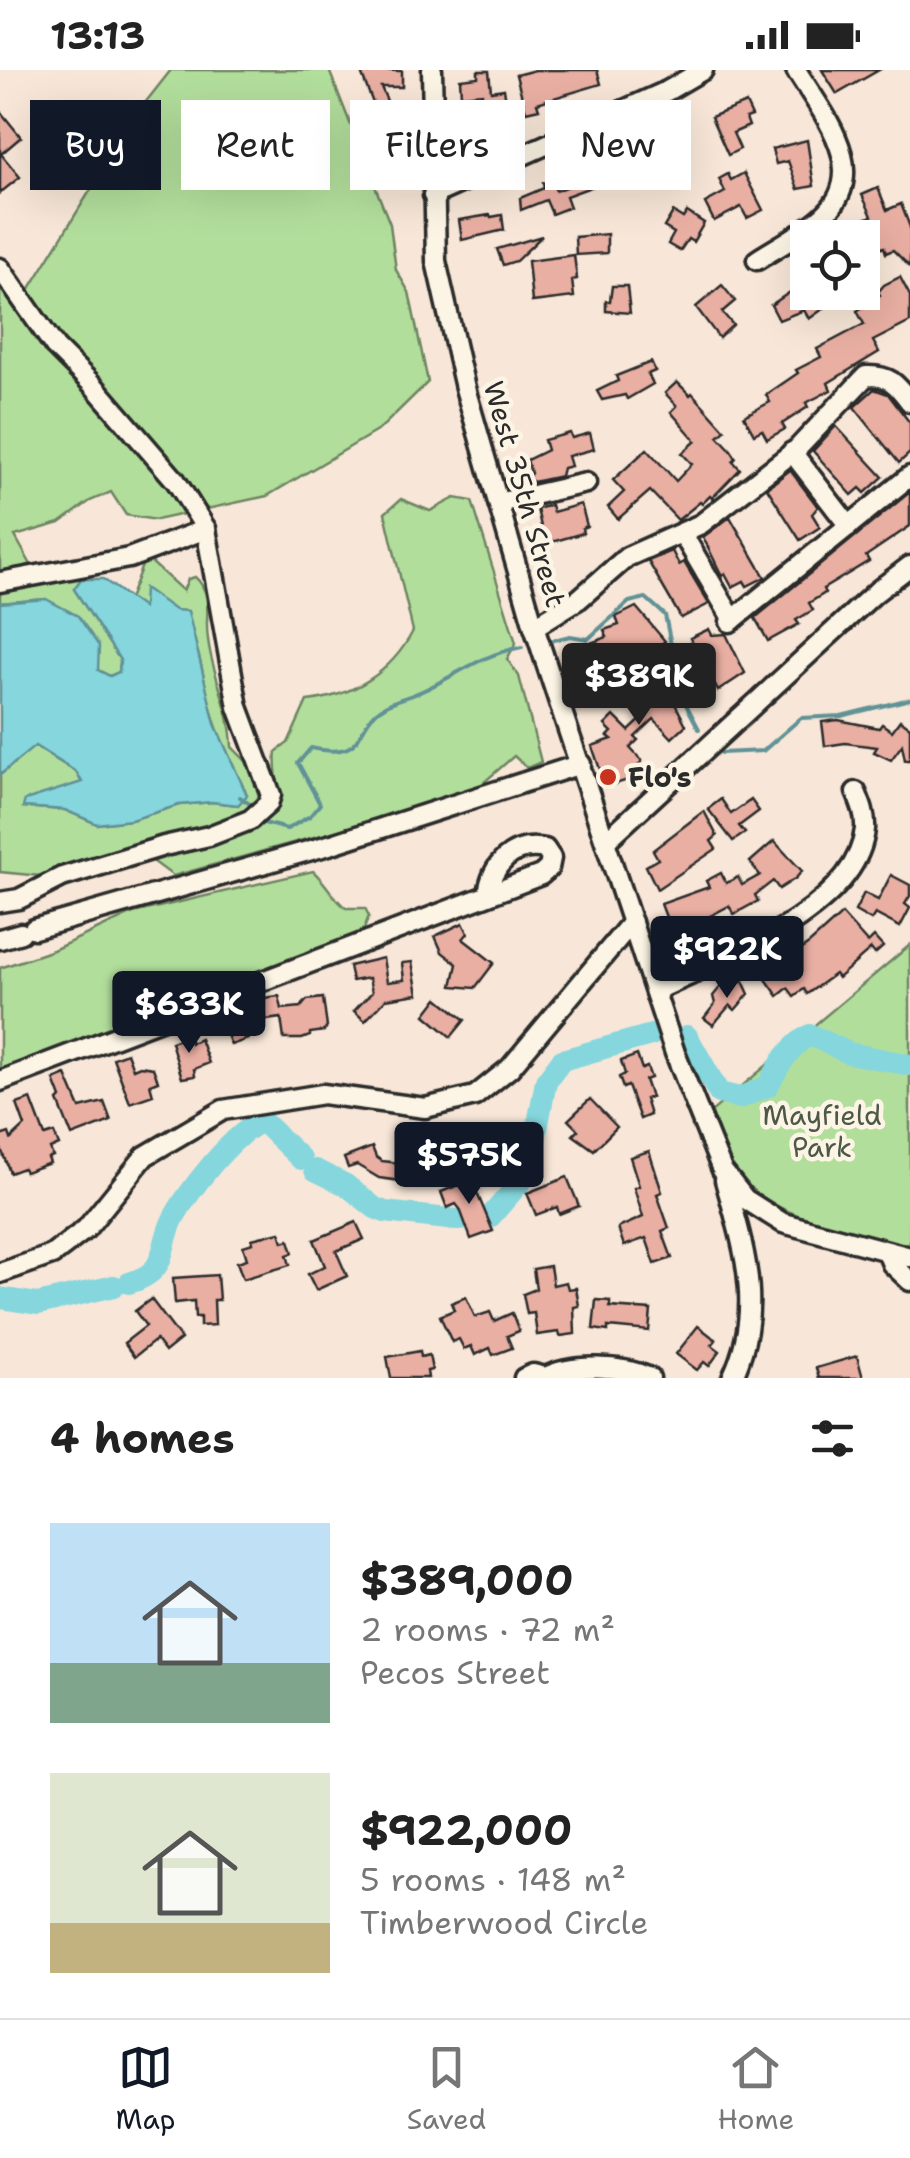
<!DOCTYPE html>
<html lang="en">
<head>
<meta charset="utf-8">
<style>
	:root { --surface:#fff; --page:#f6f6f6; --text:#222; --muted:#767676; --line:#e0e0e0; --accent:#111827 }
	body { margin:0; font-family:"Shantell Sans",sans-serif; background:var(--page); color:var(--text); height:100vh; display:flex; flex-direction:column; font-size:38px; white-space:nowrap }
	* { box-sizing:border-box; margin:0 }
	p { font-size:32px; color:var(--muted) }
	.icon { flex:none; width:55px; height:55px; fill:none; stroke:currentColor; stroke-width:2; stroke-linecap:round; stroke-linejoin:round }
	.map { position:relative; height:1308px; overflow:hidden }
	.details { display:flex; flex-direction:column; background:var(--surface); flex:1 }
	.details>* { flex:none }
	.banner { position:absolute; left:30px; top:30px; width:850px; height:90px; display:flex; gap:20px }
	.fabs { position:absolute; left:790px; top:150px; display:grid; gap:20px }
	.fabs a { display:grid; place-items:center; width:90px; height:90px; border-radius:0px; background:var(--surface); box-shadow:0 10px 40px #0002; font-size:50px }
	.price { position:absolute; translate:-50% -85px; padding:0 22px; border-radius:10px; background:var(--accent); color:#fff; font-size:32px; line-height:65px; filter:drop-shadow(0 2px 5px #0008) }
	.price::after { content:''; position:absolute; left:50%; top:60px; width:30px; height:22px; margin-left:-15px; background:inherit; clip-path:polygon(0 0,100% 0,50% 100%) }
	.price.current { background:#222; color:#fff }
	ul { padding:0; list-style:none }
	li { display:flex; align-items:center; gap:30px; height:250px; padding:0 50px }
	li span { display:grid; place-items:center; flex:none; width:280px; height:200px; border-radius:0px; color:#555 }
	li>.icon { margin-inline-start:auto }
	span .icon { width:120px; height:120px; fill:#fffc; stroke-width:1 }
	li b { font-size:42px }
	h2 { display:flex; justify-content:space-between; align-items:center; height:120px; padding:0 50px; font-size:42px }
	.tag { padding:0 35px; border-radius:0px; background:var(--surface); box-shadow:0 10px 40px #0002; font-size:35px; line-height:90px }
	.tag.current { background:var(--accent); color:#fff }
	.status { display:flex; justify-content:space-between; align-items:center; height:70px; padding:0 50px; background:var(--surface); direction:ltr }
	.status svg { height:28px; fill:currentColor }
	.tab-bar { display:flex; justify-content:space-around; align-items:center; height:140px; border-top:2px solid var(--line); background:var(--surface); font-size:28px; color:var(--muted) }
	.tab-bar a { display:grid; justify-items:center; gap:5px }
	.tab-bar .current { color:var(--accent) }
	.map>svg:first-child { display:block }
	.green { fill:#b2de9c; stroke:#6e8464; stroke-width:2.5 }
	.water { fill:#85d6dd; stroke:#619296; stroke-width:2.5 }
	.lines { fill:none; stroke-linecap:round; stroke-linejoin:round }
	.stream { stroke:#619296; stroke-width:4 }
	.river { stroke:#85d6dd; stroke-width:22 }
	.building { fill:#e9afa3; stroke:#2b2b2b; stroke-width:2.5 }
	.minor-casing { stroke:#2b2b2b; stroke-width:25 }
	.minor { stroke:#fcf5e5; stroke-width:18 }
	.poi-dot { fill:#c8321e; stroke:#fcf5e5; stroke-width:4 }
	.labels { text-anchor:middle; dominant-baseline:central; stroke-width:9; stroke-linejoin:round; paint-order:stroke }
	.street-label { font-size:28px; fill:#2b2b2b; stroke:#fcf5e5 }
	.poi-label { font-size:28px; font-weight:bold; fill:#2b2b2b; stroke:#fcf5e5; text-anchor:start }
	.park-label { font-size:28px; fill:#4d5847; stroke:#fcf5e5 }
</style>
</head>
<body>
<div class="status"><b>13:13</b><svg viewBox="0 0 49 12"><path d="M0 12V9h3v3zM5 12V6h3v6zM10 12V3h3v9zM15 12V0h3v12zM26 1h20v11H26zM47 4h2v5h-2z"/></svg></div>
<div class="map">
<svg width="910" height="1308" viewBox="0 0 910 1308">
	<rect width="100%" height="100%" fill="#f8e7d8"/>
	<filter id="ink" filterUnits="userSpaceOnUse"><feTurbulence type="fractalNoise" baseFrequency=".01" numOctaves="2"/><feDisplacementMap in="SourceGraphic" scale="20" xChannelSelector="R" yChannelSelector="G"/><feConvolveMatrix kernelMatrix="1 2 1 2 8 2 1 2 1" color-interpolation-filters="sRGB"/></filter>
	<g filter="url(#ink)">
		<g class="green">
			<polygon points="171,0 329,0 390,154 396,200 409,222 428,312 380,359 267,426 156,450 126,445 111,422 90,431 60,453 15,466 30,493 29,502 0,506 0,210 29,220 141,38"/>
			<path d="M455 428 472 431 516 573 507 589 519 606 541 692 527 698 514 686 481 715 361 754 173 806 146 786 107 801 41 806 0 802V705L34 676 76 702 82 713 26 730 24 737 65 740 97 754 131 750 179 735 212 732 238 735 247 725C236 701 223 677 215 652 194 585 209 565 145 519L144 539 129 529 143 493 150 491 183 521 188 509 195 507C208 518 208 535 207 551 206 595 231 634 232 677L253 698V710L268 738H274C283 721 273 702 276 682L288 673 307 631C353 626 391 603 413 561L385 443 401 429 430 441Z"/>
			<polygon points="68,507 81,509 74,519 120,590 119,602 110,606 98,600 96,591 46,529 0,533 0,516"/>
			<path d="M313 801C328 815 332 827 346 838H365L369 846 364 859 354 868 0 1009V898L53 880 133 843Z"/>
			<path d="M910 875V1176C871 1169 768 1143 742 1113 727 1096 720 1063 711 1042Z"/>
		</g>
		<polygon class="water" points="81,509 103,509 143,538 144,518 175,540 188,541 215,654 247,725 238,735 212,732 179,735 131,750 97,754 65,740 23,737 25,730 82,712 76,702 35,676 0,705 0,533 46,529 78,546 99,576 98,600 110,606 119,602 120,590 74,519"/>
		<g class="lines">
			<g class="stream">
				<polyline points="550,571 570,566 588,569 629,532 646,528 665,545 681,625 699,659"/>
				<polyline points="721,683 763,681 801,648 841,646 910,629"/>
				<polyline points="240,727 251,735"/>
				<path d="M256 751 287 759 310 746 320 734 298 693 311 678C371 691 351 655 385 636 396 629 410 627 422 621 457 605 482 584 522 577"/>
			</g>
			<g class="river">
				<path d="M687 966 719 1023 740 1028 768 1016C778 997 790 975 810 965L849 983 910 995"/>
				<polyline points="315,1100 346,1115 375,1138 385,1142 457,1150 490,1147 529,1102 546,1011 562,990 651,965"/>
				<path d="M129 1213C167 1202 159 1183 171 1154 181 1129 238 1056 263 1052L301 1089"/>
				<polyline points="0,1228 38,1234 114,1216"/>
			</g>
		</g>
		<g class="building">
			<polygon points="360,0 402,1 402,17 381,17 394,47 402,47 402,83 398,86 388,82 382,56"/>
			<polygon points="535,0 597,0 601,14 537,33 539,39 526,42 516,5"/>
			<polygon points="822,0 879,0 837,24"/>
			<polygon points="478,1 489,1 491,21 504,19 510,54 499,56 498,49 486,51 482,23 461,25 460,9 478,7"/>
			<polygon points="746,33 752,46 746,48 749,56 733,63 740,79 728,85 711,47"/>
			<polygon points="453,39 463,39 463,45 480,45 476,72 453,72"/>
			<polygon points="0,41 21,67 1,84 20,107 0,123"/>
			<polygon points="686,55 688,67 675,70 675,82 662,86 660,78 641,83 645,101 598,112 599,114 566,126 570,137 552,144 546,130 521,140 520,128 544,118 543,113 551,110 556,121 577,113 572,100 602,90 600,82 640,70 646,66 645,62 662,57 663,62"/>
			<polygon points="807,70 814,116 798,119 788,91 776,94 772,79"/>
			<polygon points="744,103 763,140 747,148 741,137 714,151 705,133 725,122 719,109 728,104 731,110"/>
			<polygon points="878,118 887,140 901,134 910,157 910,197 893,180 886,183 884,177 862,186 862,168 840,168 856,161 854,153 872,146 862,125"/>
			<polygon points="673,142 683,148 687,142 704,153 693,172 688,169 680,181 668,174 674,163 664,157"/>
			<polygon points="490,145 491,147 502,145 504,160 462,170 459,150"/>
			<polygon points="607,164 607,183 576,185 575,167"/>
			<polygon points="542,166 516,191 503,195 497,179"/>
			<polygon points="574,185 577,209 572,210 574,227 532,232 528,191"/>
			<polygon points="900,207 910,226 910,252 873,271 879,282 828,313 831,320 806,333 808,337 782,354 785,359 767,369 762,360 754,364 744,346 770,332 766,325 798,303 796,300 821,287 817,279 864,254 857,241 880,225 878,222 884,215"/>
			<polygon points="808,210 808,222 830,222 834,231 809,249 804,240 779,250 771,235"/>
			<polygon points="722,215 735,231 722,242 733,255 719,268 696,237"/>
			<polygon points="612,216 627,216 630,243 606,241 606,231 610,231"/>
			<polygon points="651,292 655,301 648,304 653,314 627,329 625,325 602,330 597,321 618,311 616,306"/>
			<polygon points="677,312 690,325 692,323 725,360 718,366 731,380 736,388 733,391 740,399 712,428 710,426 702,434 700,432 678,450 650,421 618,449 608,437 624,422 613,410 647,379 676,411 692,394 682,383 696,371 671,342 677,336 665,323"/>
			<polygon points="874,319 888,324 910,353 910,383 899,393 854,337"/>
			<polygon points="836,356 883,407 865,423 860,418 852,425 813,381"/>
			<polygon points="570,363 572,368 590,363 594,379 568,386 571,396 563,398 561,406 533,412 528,408 531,403 527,390 547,380 544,370"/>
			<polygon points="790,400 818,437 812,444 820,457 800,470 767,418"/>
			<polygon points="910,422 910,456 866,486 869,491 823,519 825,523 809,533 813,540 796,550 799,554 768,571 755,548"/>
			<polygon points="581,434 587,456 582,458 583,463 545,474 537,439 551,435 553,442"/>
			<polygon points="730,447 765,507 747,516 744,511 732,517 725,504 722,506 703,467"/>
			<polygon points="672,481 679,495 684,492 709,534 681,548 648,491"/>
			<polygon points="636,537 665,571 649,584 642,576 626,581 631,595 614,600 617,609 590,617 577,578 607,567 604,560 619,555 616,547"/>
			<polygon points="709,559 712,565 726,564 745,603 718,621 690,568"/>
			<polygon points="659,586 667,595 663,599 670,608 666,611 672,617 670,624 686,655 672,668 654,649 635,667 638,670 630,678 642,691 625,711 606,717 592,676 612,669 608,666 612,662 605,655 614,646 629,661 646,645 640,639 652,623 645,616 650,611 642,603"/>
			<polygon points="838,650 879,658 882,654 892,661 900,650 910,657 910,690 905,690 902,675 891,690 874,682 877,677 845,673 825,676 822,652"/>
			<polygon points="721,729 731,744 751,730 759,741 739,756 745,763 733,771 708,739"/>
			<polygon points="704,741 717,766 711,771 716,779 657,819 646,796 658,789 653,780"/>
			<polygon points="774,771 802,801 796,808 779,819 773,811 755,825 758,831 734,844 729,836 710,846 716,860 677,876 661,834 709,817 706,811 721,803 726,813 738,807 742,815 760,805 750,792"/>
			<polygon points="891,805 910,815 910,826 905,834 910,838 900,857 875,844 871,850 855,841 864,823 878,830"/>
			<polygon points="842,844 868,873 874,867 883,877 875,884 871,879 838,908 835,904 807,924 804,919 794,926 788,918 778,926 761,902 782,887 785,891 810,873"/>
			<polygon points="463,853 468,863 463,869 494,893 475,918 452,916 457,894 442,882 435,866"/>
			<polygon points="383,888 387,912 404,910 402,893 412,892 418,924 386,929 365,951 354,941 372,922 369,908 352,911 349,896"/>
			<polygon points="743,911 749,924 735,940 730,935 713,955 704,948 715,934 713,926 723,914 727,918"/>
			<polygon points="279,926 282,939 301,937 307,930 323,928 327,957 324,961 310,963 310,966 302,969 284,969 281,948 266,950 265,944 242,952 248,969 231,975 219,944 264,928"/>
			<polygon points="438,928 465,950 451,967 425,945"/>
			<polygon points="188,966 191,973 200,969 209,993 194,999 195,1006 182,1008 171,972"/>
			<polygon points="127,983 133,999 140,996 153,998 158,1011 150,1014 153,1025 130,1033 113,988"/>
			<polygon points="637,985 642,999 647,997 651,1008 645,1010 651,1027 645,1029 650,1045 640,1049 628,1016 623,1018 619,1007 625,1004 621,991"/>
			<polygon points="66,1005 80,1038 104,1032 111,1051 72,1066 58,1031 61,1028 54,1010"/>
			<polygon points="31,1029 45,1066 54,1063 59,1075 50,1079 53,1086 48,1088 50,1093 25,1102 23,1098 10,1103 0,1076 0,1066 9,1063 11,1069 25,1056 17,1034"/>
			<polygon points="590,1029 617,1057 594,1080 573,1065 578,1060 568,1050"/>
			<polygon points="372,1077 376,1087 382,1091 418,1095 415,1113 379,1108 357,1095 348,1098 344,1088"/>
			<polygon points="649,1081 662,1122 657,1124 669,1158 662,1161 672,1188 655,1194 646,1168 624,1176 618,1158 643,1147 634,1118 639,1116 630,1087"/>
			<polygon points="469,1104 493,1161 471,1169 460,1139 456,1134 447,1138 441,1122 459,1115 457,1109"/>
			<polygon points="567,1107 579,1136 559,1144 557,1137 536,1145 527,1123"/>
			<polygon points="356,1152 364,1169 336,1181 347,1206 316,1220 308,1204 325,1196 314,1170"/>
			<polygon points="280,1162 283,1172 289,1170 293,1183 287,1185 290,1195 243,1209 237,1192 247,1189 243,1176 253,1173 252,1169"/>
			<polygon points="550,1196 553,1215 566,1212 568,1219 576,1218 579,1236 574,1237 575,1264 560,1266 559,1262 537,1265 534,1243 527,1244 523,1224 536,1219 533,1199"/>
			<polygon points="217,1205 219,1230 214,1230 215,1255 200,1256 200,1247 195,1247 194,1231 175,1233 173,1208"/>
			<polygon points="466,1227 475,1247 490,1242 494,1251 512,1243 519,1261 507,1266 512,1278 493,1285 490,1278 475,1285 471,1276 464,1279 459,1269 452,1272 440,1246 454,1240 451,1233"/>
			<polygon points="151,1229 181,1269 165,1282 156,1270 134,1287 124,1273 146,1256 135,1241"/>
			<polygon points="596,1230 610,1231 610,1237 651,1240 649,1261 608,1257 608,1261 593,1259"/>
			<polygon points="698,1256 716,1270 712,1275 720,1281 709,1296 704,1292 697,1300 676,1284"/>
			<polygon points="420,1281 421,1287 429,1285 432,1300 427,1301 428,1308 391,1308 387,1287"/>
			<polygon points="857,1286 863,1308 819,1308 816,1298"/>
		</g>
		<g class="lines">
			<defs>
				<g id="minor">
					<polyline points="432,0 436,191 465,318 534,557 675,983 722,1100 745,1129 783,1153 910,1187"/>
					<polyline points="433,125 667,21 703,0"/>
					<path d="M757 190C779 176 804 163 823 146 873 101 822 43 796 0"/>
					<polyline points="0,198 55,277 94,316 176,411 206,459 238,637 271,725 268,734 250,750 209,766 164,776 62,807 19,829 0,832"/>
					<polyline points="792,382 849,456"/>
					<polyline points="498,433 586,413"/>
					<polyline points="682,463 733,550"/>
					<polyline points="0,512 129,488 206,459"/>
					<polyline points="730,552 910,406"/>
					<path d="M534 557 579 529 627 487 701 454 797 379 866 306C889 305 896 313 910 332"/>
					<polyline points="606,771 876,522 910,496"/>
					<polyline points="34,859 329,775 581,694"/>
					<polyline points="0,869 21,863"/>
					<path d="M655 921C718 891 857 841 865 759 866 746 861 734 856 722"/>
					<path d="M0 1011 541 805 549 798 551 788 545 779C513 772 491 795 488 825"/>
					<path d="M725 1110C744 1179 765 1239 732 1308"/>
					<polyline points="887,1182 892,1194 910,1211"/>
					<polyline points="0,1203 52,1185 86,1159 145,1086 223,1040 323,1024 425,1038 475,1026 510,998 632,852"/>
					<polyline points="524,1308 533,1304 545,1307"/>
					<path d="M544 1308C571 1293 622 1295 650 1308"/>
				</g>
			</defs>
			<use href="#minor" class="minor-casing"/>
			<use href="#minor" class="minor"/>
		</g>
	</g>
	<circle class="poi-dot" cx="608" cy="707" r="10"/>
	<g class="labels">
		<g class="street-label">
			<text transform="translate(525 424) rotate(74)">West 35th Street</text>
		</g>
		<g class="poi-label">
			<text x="628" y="707">Flo's</text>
		</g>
		<g class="park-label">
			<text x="822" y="1045">Mayfield<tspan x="822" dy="32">Park</tspan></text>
		</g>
	</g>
</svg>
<div class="fabs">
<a><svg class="icon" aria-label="locate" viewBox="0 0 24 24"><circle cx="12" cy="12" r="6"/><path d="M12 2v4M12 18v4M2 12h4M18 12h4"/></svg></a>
</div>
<b class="price current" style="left:639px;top:658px">$389K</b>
<b class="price" style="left:727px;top:931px">$922K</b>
<b class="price" style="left:189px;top:986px">$633K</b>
<b class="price" style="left:469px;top:1137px">$575K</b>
<div class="banner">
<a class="tag current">Buy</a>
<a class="tag">Rent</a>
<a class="tag">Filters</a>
<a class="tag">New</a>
</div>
</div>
<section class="details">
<h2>4 homes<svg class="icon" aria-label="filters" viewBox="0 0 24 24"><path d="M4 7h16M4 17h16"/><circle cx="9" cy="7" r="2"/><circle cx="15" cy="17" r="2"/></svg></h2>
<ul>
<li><span style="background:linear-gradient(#bfe0f5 70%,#7fa58c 0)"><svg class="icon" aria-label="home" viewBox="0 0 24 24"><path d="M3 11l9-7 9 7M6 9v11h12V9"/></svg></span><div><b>$389,000</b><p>2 rooms · 72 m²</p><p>Pecos Street</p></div></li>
<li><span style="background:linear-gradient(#dfe7d0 75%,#c2b280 0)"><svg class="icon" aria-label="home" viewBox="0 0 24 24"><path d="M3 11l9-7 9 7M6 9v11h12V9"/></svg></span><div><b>$922,000</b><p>5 rooms · 148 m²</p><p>Timberwood Circle</p></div></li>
</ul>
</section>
<nav class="tab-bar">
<a class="current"><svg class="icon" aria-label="map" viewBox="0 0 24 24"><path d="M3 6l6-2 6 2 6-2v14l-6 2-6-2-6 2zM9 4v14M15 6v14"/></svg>Map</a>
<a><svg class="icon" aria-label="saved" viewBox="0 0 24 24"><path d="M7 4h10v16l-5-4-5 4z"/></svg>Saved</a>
<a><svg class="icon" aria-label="home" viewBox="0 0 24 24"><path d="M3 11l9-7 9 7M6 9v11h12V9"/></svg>Home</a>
</nav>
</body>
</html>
